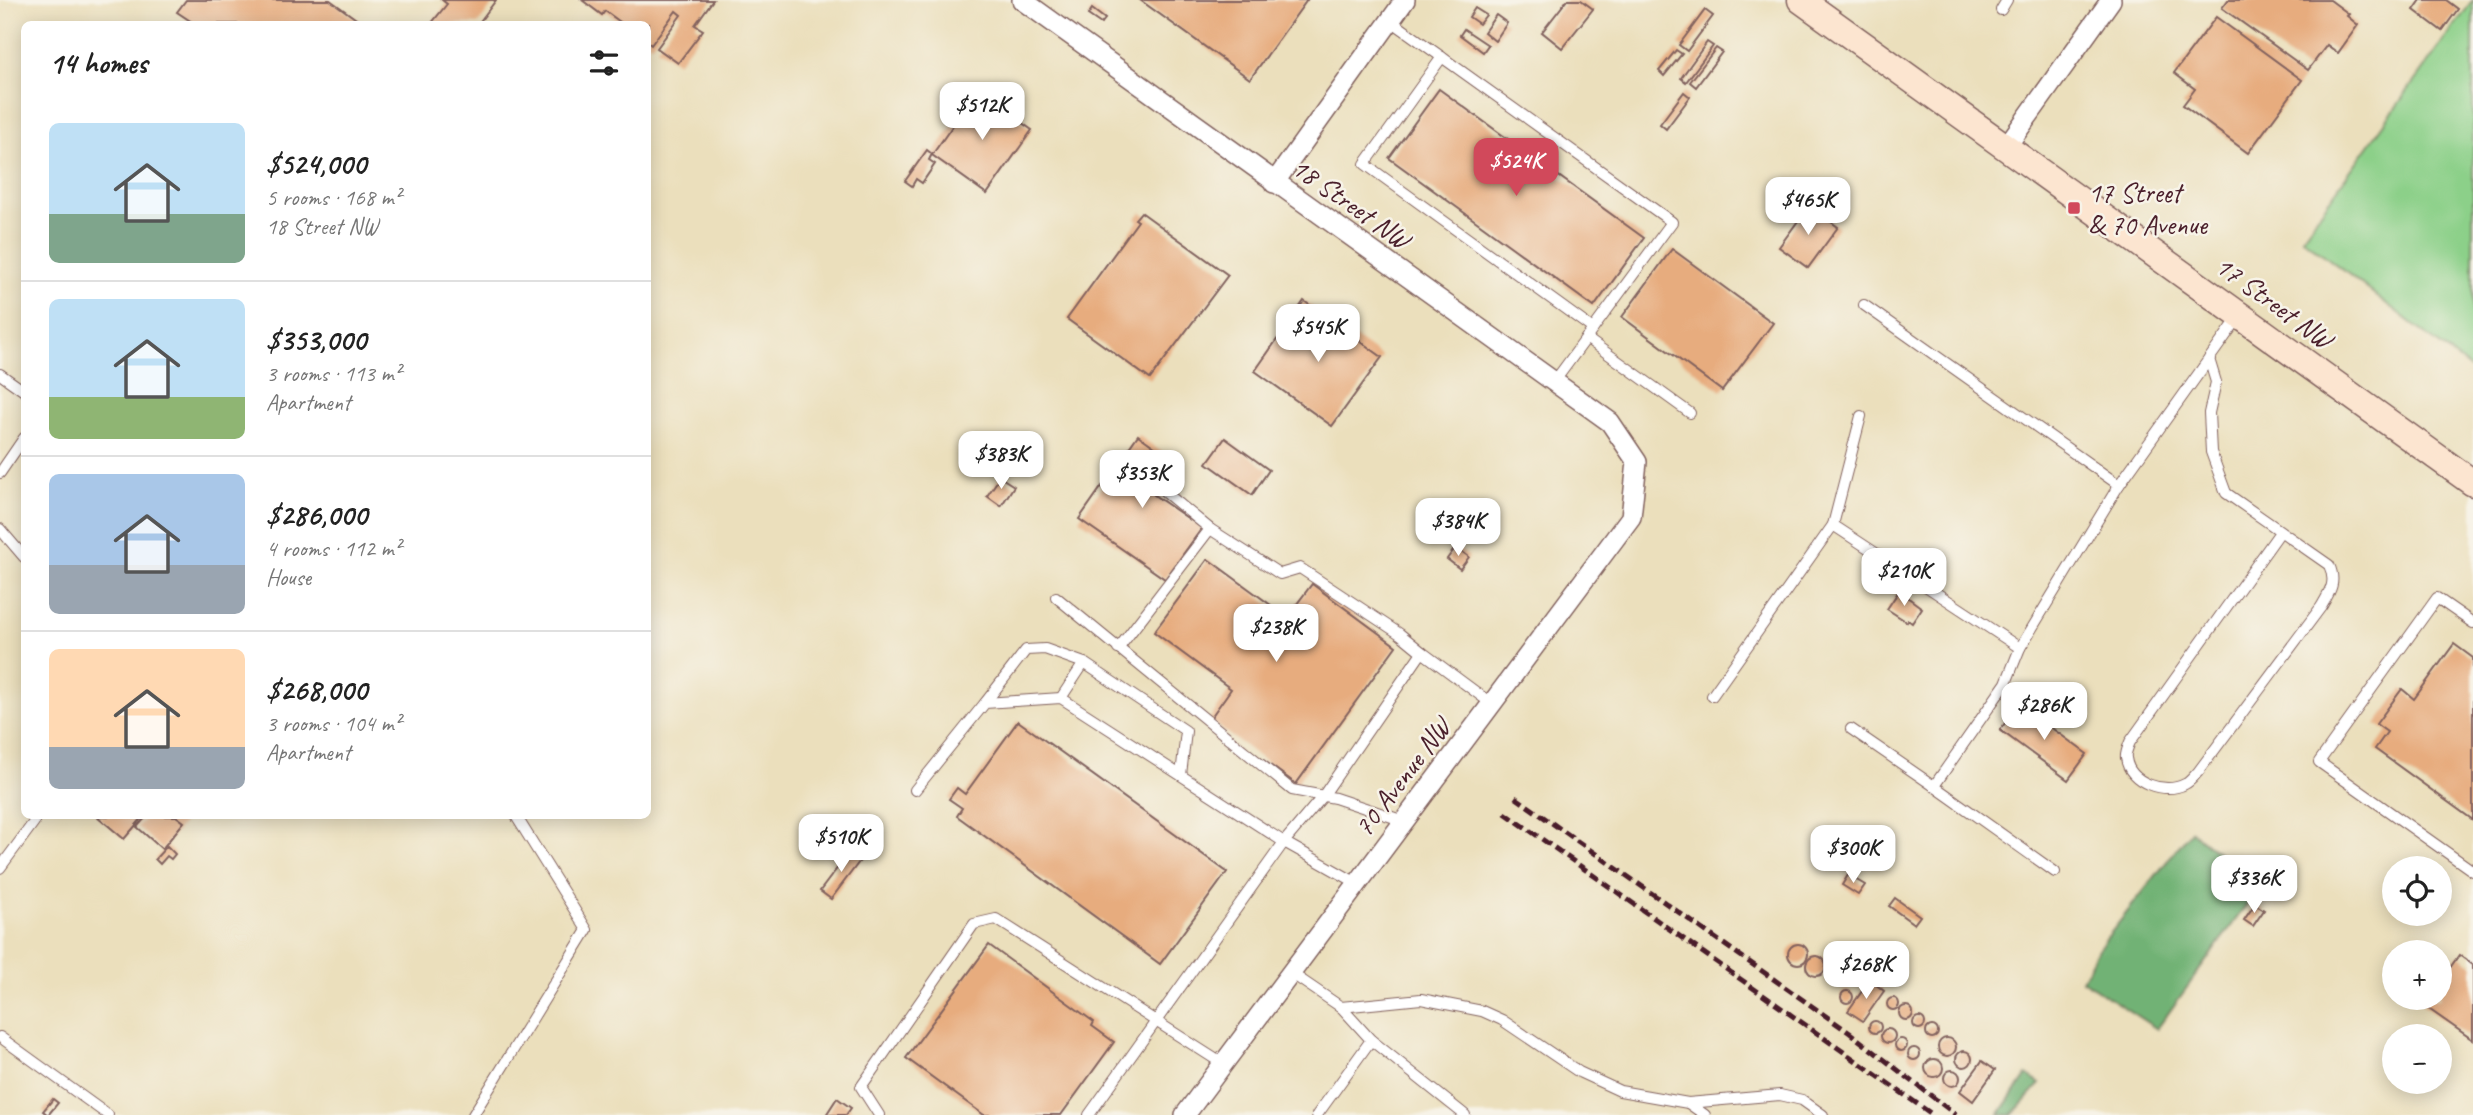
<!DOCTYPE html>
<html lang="en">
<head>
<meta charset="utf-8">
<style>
	:root { --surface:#fff; --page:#f2f2f2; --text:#222; --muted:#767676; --line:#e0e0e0; --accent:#d1495b }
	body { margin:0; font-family:Caveat,sans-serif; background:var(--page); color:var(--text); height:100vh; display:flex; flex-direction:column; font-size:26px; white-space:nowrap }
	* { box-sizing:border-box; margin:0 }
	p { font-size:23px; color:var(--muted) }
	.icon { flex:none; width:38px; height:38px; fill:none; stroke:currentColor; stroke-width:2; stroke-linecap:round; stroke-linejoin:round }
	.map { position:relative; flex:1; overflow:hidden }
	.drawer { position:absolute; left:21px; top:21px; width:630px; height:798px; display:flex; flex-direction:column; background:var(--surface); border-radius:10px; box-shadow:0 4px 18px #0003 }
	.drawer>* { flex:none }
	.controls { position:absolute; left:2382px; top:856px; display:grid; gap:14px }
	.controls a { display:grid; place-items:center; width:70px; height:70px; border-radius:50%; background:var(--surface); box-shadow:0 4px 18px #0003; font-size:35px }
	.price { position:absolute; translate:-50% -60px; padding:0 16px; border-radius:14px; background:#fff; color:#222; font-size:23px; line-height:46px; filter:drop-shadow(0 2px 4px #0008) }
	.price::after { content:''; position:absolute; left:50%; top:42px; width:21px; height:16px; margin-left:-10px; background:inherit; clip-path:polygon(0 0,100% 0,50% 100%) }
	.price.selected { background:var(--accent); color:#fff }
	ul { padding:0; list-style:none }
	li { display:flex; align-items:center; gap:21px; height:175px; padding:0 28px }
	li+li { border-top:2px solid var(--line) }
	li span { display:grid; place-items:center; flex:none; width:196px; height:140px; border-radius:10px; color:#555 }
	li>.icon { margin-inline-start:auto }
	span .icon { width:84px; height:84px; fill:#fffc; stroke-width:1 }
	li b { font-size:30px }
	h2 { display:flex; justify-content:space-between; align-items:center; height:84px; padding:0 28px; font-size:30px }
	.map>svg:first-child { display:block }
	.green { fill:#8cd089; stroke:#6b785a; stroke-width:2 }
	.forest { fill:#71b275; stroke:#5e6850; stroke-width:2 }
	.building { fill:#e7ac7e }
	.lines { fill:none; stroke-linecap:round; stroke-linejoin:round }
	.lane-casing { stroke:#82625e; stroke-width:12 }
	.street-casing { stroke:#82625e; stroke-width:22 }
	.secondary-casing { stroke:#82625e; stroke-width:29 }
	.lane { stroke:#fff; stroke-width:10 }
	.street { stroke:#fff; stroke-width:19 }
	.secondary { stroke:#fce5d0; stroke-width:26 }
	.rail { stroke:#4a1f2b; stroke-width:5; stroke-dasharray:10 5; stroke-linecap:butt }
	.poi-dot { fill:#d1495b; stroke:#f7f3e8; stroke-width:2.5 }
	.labels { text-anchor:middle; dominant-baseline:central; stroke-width:5; stroke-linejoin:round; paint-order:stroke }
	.poi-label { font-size:28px; fill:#4a1f2b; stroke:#f7f3e8; text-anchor:start }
	.street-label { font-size:28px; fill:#4a1f2b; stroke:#f7f3e8 }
</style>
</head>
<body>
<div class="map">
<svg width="2473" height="1115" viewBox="0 0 2473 1115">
	<rect width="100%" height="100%" fill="#f7f3e8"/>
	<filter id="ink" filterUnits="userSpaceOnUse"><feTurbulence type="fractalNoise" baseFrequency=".0143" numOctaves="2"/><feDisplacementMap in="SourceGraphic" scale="14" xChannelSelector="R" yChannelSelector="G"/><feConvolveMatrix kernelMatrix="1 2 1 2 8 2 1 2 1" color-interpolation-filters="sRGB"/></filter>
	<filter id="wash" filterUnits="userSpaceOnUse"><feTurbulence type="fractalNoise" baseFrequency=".00686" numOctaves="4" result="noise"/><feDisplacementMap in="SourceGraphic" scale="28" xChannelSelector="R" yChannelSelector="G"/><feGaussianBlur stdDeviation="1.57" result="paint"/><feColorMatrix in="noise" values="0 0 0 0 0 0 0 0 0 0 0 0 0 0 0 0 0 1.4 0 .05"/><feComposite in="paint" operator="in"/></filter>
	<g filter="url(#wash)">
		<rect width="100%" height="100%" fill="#ebdfbc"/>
		<polygon class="green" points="2473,0 2473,371 2302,238"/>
		<g class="forest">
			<polygon points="2191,831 2260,886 2157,1029 2082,980 2098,949"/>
			<polygon points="2027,1075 2040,1084 2012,1115 1999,1115"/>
		</g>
		<g id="blocks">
			<g class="building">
				<polygon points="186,0 330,0 363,24 195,24 177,12"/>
				<polygon points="442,0 496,0 478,24 431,24 447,4"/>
				<polygon points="582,0 713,0 695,25 703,30 678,63 657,48 681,15 676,11 651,45 648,42 648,24 623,24 605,11 602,15"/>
				<polygon points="1140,0 1307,0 1250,79"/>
				<polygon points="1567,0 1581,0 1593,9 1562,48 1542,32"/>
				<polygon points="2228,0 2330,0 2349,14 2347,16 2358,25 2338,53 2327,45 2308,70 2222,8"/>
				<polygon points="2421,0 2446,0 2458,9 2442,31 2414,10"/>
				<polygon points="1475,8 1486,15 1479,24 1469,17"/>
				<polygon points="1092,9 1105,19 1101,24 1088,15"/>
				<polygon points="1705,10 1713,16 1687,51 1679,45"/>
				<polygon points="1496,15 1507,23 1495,41 1484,32"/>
				<polygon points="2216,17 2302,80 2248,153 2183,105 2195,89 2174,73"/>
				<polygon points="1464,29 1488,45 1483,52 1460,35"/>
				<polygon points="1707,42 1713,46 1686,82 1681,78"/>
				<polygon points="1716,48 1722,52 1696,87 1690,82"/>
				<polygon points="1676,50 1682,54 1664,76 1659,71"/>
				<polygon points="1439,89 1644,238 1594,307 1389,158"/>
				<polygon points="977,91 1032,130 987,194 932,155"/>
				<polygon points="1684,92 1690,97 1666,129 1660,124"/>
				<polygon points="927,150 932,154 929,160 935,164 922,183 916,179 912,186 905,181"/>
				<polygon points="1809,206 1838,227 1808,268 1779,247"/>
				<polygon points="1141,212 1228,275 1150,379 1067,319 1138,221 1135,219"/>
				<polygon points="1672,249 1773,323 1722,391 1622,317"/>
				<polygon points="1304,301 1382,357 1332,426 1255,371"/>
				<polygon points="1138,435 1177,463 1154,495 1202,528 1165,579 1079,519"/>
				<polygon points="1225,438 1269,470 1252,495 1207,463"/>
				<polygon points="1000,477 1014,486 1001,506 987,496"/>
				<polygon points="1456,547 1469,557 1460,569 1447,559"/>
				<polygon points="1208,559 1287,617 1312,584 1396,646 1296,784 1209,720 1231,689 1154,632"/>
				<polygon points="1899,591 1922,608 1912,623 1908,620 1907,622 1887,609"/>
				<polygon points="2454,644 2473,658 2473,820 2375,749 2387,732 2376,724 2402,689 2414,699"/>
				<polygon points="2019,704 2087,754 2068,780 2000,730"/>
				<polygon points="1018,721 1227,872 1160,964 957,816 962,808 949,799 957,788 965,794"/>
				<polygon points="97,816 144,816 124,839"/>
				<polygon points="147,816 176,816 184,822 162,849 137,827"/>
				<polygon points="167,846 175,854 171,859 167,856 160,864 155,859"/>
				<polygon points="851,850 862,858 831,899 820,891"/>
				<polygon points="1848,875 1865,885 1858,895 1842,885"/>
				<polygon points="1895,898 1920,916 1914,924 1889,906"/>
				<polygon points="2255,904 2264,910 2253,926 2244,920"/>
				<circle cx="1798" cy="954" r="10"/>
				<polygon points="989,945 1094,1022 1092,1026 1114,1042 1061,1115 984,1115 906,1058"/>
				<polygon points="2459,955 2473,965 2473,1040 2423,1005 2428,998 2440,998 2440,982"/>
				<circle cx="1816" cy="966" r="10"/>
				<polygon points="1870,980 1884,991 1863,1021 1848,1011"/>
				<circle cx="1847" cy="997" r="6"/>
				<circle cx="1893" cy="1004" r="6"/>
				<circle cx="1906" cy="1013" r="7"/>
				<circle cx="1919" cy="1023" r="6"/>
				<circle cx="1875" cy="1027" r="6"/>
				<circle cx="1932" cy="1032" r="6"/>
				<circle cx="1888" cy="1036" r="7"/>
				<circle cx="1947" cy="1047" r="9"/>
				<circle cx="1901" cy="1045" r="6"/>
				<circle cx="1914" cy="1054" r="6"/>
				<circle cx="1964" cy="1059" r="8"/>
				<circle cx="1934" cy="1068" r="9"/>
				<polygon points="1982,1061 1995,1070 1973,1101 1960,1091"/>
				<circle cx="1952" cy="1078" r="8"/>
				<polygon points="837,1098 851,1108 846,1115 826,1115"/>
				<polygon points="53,1099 58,1103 48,1115 43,1111"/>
			</g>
		</g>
	</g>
	<g filter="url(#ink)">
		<use href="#blocks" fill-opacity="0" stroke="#82625e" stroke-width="2"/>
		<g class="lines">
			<defs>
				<g id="lane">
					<polyline points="2001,10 2007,0"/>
					<polyline points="1390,20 1672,222 1554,382"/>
					<polyline points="1442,57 1365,164 1593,329"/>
					<polyline points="1864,305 2119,485"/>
					<polyline points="1586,338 1690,413"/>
					<path d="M2209 359 2216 382 2209 413 2211 452 2226 493 2329 565C2337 582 2330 592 2321 607L2198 772C2194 776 2190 782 2185 784 2165 795 2129 783 2126 758 2125 754 2128 747 2130 742L2280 532"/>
					<polyline points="0,374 24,391"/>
					<polyline points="0,473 24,438"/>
					<polyline points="1165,492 1210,529"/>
					<polyline points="1833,525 1861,416"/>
					<polyline points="0,529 24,557"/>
					<polyline points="1056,597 1292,790 1335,798 1404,821"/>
					<polyline points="2473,623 2437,598 2319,762 2473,871"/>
					<polyline points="1118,649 1210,529 1280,574 1300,568 1400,634 1422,652"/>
					<polyline points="1084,663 1186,731 1181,775"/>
					<polyline points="1712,696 1833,525 2020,648"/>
					<polyline points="985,703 1026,650 1045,649 1084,663 1061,698"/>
					<polyline points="1851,729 1934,786"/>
					<polyline points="915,790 985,703 1061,698 1284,842 1323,796 1422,652 1492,704"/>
					<polyline points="0,868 34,822"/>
					<polyline points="2055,872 1934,786 2006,683 2020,648 2119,485 2239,317"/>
					<polyline points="1291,973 1341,1007 1421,999 1482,1011 1502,1020 1579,1072 1620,1091 1688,1103 1780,1095 1802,1100 1823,1115"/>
					<polyline points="1341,1007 1371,1040 1465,1115"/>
					<polyline points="0,1037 108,1115"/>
					<polyline points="1688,1103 1705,1115"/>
					<polyline points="473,1115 587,930 516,816"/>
					<polyline points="879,1115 861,1087 974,924 996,919 1223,1064"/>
					<polyline points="1089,1115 1284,842 1357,883"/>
					<polyline points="1317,1115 1371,1040"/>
				</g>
				<g id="street">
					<polyline points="1022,0 1610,422 1637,462 1631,517 1185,1115"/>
					<polyline points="2006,147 2111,0"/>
					<polyline points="1274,183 1405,0"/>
				</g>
				<polyline id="secondary" points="1801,0 2473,483"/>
			</defs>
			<use href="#lane" class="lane-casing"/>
			<use href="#street" class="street-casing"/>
			<use href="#secondary" class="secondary-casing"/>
			<use href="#lane" class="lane"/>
			<use href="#street" class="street"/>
			<use href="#secondary" class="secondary"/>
			<g class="rail">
				<polyline points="1515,797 1850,1033 1956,1115"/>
				<polyline points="1505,813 1933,1115"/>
			</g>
		</g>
	</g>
	<rect class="poi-dot" x="2067" y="201" width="14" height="14" rx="3.5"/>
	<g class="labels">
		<g class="poi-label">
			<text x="2088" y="192">17 Street<tspan x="2088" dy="32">&amp; 70 Avenue</tspan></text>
		</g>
		<g class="street-label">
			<text transform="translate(1351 203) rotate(35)">18 Street NW</text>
			<text transform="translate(2274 302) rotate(36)">17 Street NW</text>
			<text transform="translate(1402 777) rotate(-53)">70 Avenue NW</text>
		</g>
	</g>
</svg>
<div class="controls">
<a><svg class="icon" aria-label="locate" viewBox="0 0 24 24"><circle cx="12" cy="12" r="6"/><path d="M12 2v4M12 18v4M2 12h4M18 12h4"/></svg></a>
<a>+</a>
<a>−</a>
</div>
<b class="price" style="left:982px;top:142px">$512K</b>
<b class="price selected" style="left:1516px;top:198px">$524K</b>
<b class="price" style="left:1808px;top:237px">$465K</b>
<b class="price" style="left:1318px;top:364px">$545K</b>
<b class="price" style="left:1001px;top:491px">$383K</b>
<b class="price" style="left:1142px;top:510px">$353K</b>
<b class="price" style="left:1458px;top:558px">$384K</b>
<b class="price" style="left:1904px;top:608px">$210K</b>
<b class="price" style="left:1276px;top:664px">$238K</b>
<b class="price" style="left:2044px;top:742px">$286K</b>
<b class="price" style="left:841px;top:874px">$510K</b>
<b class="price" style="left:1853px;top:885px">$300K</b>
<b class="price" style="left:2254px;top:915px">$336K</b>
<b class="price" style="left:1866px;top:1001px">$268K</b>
<section class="drawer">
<h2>14 homes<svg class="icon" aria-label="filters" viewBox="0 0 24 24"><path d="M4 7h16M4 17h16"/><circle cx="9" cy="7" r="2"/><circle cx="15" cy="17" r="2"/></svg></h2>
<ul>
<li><span style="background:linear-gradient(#bfe0f5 65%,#7fa58c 0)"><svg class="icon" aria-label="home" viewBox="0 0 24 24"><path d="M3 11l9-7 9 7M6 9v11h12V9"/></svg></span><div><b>$524,000</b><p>5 rooms · 168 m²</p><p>18 Street NW</p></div></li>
<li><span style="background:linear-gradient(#bfe0f5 70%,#8fb573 0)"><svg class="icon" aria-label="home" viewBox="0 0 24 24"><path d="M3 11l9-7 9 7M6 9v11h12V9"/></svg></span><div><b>$353,000</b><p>3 rooms · 113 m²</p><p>Apartment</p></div></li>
<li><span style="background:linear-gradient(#a9c7e8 65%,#9aa5b1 0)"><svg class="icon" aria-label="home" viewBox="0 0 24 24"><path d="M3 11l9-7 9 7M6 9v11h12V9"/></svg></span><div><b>$286,000</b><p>4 rooms · 112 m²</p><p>House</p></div></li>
<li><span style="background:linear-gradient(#ffd9b3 70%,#9aa5b1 0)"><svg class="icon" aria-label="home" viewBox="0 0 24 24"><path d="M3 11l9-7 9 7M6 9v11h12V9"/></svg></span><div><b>$268,000</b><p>3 rooms · 104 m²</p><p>Apartment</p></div></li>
</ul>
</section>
</div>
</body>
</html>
